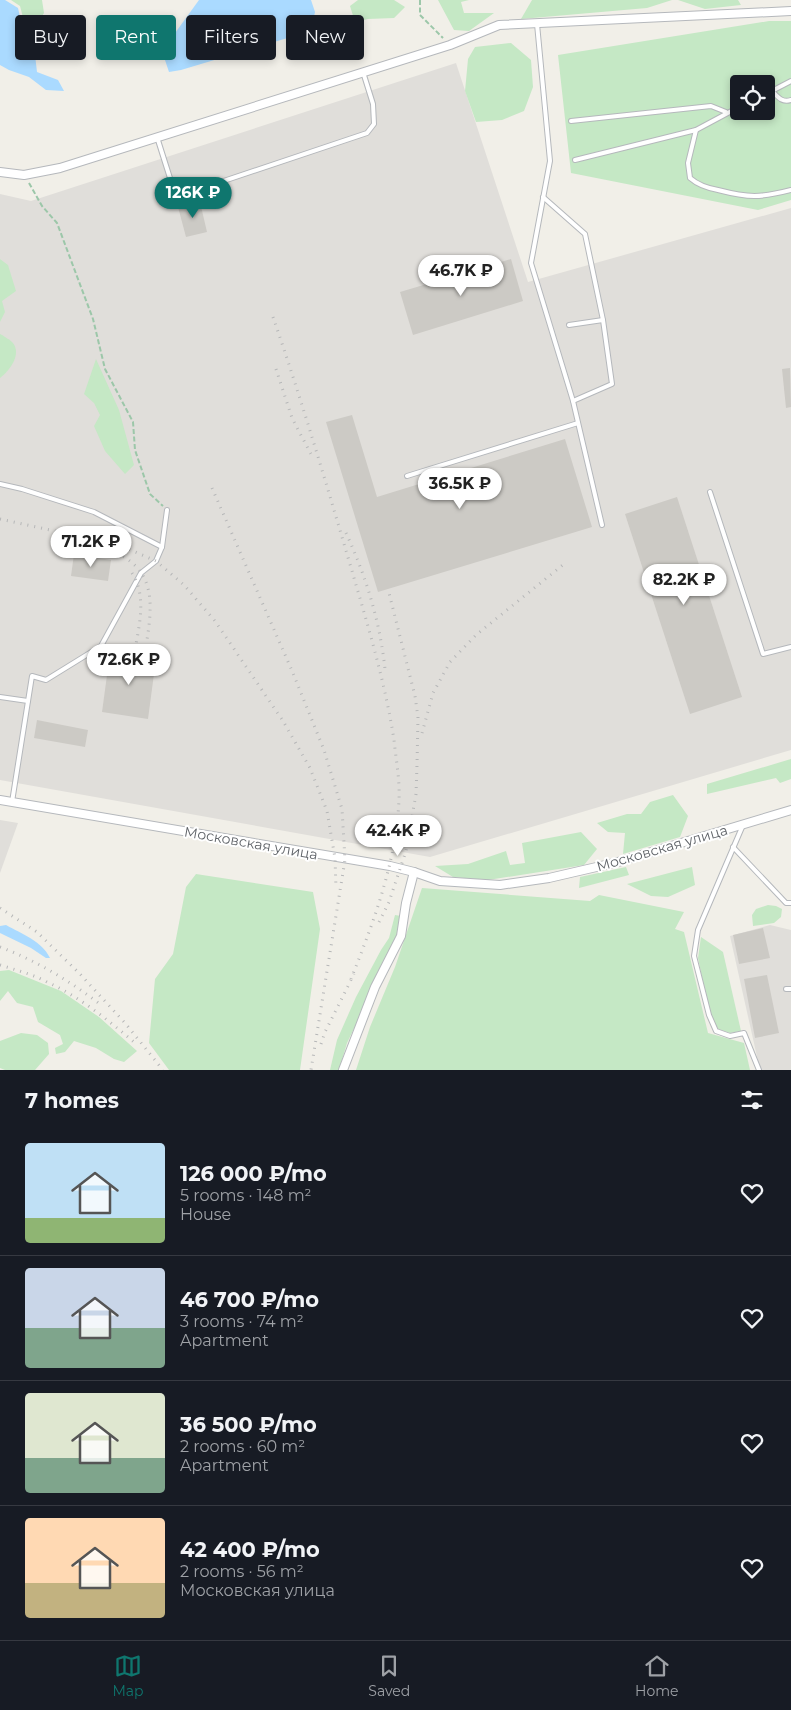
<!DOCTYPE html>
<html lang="en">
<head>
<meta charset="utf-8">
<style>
	:root { --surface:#171b24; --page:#242831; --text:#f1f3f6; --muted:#9ea1a6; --line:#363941; --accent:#0f766e }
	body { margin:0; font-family:Montserrat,sans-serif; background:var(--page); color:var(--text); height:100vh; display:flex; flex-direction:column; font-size:19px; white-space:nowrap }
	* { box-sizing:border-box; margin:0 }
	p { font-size:16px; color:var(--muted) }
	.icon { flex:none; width:28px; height:28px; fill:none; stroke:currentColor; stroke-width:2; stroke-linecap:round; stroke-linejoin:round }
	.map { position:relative; height:1070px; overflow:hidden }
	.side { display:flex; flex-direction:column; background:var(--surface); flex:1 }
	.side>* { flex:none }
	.guide { position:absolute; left:15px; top:15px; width:500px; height:45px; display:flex; gap:10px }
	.buttons { position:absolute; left:730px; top:75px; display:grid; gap:10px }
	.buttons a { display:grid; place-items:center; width:45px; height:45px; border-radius:5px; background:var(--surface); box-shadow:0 2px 8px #0003; font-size:25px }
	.price { position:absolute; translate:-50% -42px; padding:0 11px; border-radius:18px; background:#fff; color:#222; font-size:16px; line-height:32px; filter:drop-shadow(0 1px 2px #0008) }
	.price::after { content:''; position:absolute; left:50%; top:30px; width:15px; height:11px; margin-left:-8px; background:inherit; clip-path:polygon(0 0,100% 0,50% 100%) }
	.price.selected { background:var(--accent); color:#fff }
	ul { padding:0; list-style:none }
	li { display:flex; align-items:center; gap:15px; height:125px; padding:0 25px }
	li+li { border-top:1px solid var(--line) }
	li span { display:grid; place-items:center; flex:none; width:140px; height:100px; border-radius:5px; color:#555 }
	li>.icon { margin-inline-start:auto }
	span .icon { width:60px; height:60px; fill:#fffc; stroke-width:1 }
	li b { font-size:21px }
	h2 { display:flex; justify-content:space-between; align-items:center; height:60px; padding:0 25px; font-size:21px }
	.chip { padding:0 18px; border-radius:5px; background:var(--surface); box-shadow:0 2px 8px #0003; font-size:18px; line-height:45px }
	.chip.selected { background:var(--accent); color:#fff }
	.dock { display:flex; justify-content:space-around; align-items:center; height:70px; border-top:1px solid var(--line); background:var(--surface); font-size:14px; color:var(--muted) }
	.dock a { display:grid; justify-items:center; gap:2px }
	.dock .selected { color:var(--accent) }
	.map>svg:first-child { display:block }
	.industrial { fill:#e0deda }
	.green { fill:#c5e8c5; fill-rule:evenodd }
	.water { fill:#aadaff }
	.building { fill:#cccac5 }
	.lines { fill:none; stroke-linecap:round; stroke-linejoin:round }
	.service-casing { stroke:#b5b8bc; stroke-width:6 }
	.minor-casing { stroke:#b5b8bc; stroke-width:10 }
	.path { stroke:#9cc7a9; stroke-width:2; stroke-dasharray:5 2.5; stroke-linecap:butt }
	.service { stroke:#fff; stroke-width:4 }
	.minor { stroke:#fff; stroke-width:8 }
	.rail { stroke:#b6b7b8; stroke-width:3; stroke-dasharray:1 6; stroke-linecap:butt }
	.labels { text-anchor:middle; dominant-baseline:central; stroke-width:4; stroke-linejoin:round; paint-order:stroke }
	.street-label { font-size:14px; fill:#5f6368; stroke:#fff }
</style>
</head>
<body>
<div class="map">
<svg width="791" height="1070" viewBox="0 0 791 1070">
	<rect width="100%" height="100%" fill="#f1efe8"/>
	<g class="industrial">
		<polygon points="456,63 528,282 791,208 791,750 430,857 0,780 0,194 31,201"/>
		<polygon points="0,820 18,823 0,873"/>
		<polygon points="770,925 791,930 791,1070 760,1070 730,936"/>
	</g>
	<g class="green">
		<polygon points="11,0 42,0 44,13 32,31 25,25 20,6"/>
		<polygon points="358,0 394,0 405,7 394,18 368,19 355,22 350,6"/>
		<polygon points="438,0 469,0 461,2 464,13 494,13 469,31 454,30"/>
		<polygon points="532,0 672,0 647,8 521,19"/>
		<polygon points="678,0 738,0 741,5 705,9"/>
		<path d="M769 21H791V200L758 210 571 173 558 55ZM739 84H766V111H739Z"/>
		<polygon points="511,43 531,60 533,87 524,111 502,120 476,122 465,91 468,59 475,47"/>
		<polygon points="0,259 8,265 16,291 2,301 5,312 0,322"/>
		<path d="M0 334C4 336 10 340 13 343 22 355 9 371 0 378Z"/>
		<polygon points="96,359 119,410 134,465 125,474 105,451 94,426 100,415 94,403 84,394"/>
		<polygon points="791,759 791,779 780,783 776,778 707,794 707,784"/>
		<polygon points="673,795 688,816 680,837 623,854 625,833 608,832 597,823 627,814 641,814 650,802"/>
		<polygon points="581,832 597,849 584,865 488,880 453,877 435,866 468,864 506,851 510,865 525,863 522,843"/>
		<polygon points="626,867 629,875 579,888 580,877"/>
		<polygon points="692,867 695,885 668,897 651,896 627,884"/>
		<polygon points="196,874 313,892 320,929 300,1070 169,1070 149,1043 155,979 173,954 186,887"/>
		<polygon points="422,888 590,901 599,895 684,912 675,929 684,932 708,1033 744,1043 750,1070 356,1070 370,1027 395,967"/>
		<polygon points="768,905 776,906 782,909 781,917 774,923 753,926 752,915 756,909"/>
		<polygon points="395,915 401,916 396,941 347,1043 339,1070 330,1070 337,1040 356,997 381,950 389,938"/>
		<polygon points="701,937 723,952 741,1031 730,1033 718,1029 709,1012 698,958"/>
		<polygon points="9,970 61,991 99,1017 137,1051 124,1062 114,1059 96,1048 74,1041 65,1052 56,1054 55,1048 63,1044 60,1035 38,1022 33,1007 17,1003 8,991 0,1001 0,971"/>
		<polygon points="21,1033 37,1035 48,1043 49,1054 35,1070 5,1070 0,1068 0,1041"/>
	</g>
	<g class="water">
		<polygon points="0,0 5,0 18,8 22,26 38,42 35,55 37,72 58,80 64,91 46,90 29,77 9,70 0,65"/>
		<polygon points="199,0 311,0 315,12 311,31 181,70 169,72 162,51"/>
		<path d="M6 925C22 934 42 941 50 958H46L31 948 0 933V926Z"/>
	</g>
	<g class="building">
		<polygon points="200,202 207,232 186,237 178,207"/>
		<polygon points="511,259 523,301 413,335 400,292"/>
		<polygon points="790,368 791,407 786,408 782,369"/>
		<polygon points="352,415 377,497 565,439 592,527 378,592 326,422"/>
		<polygon points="677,497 742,697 690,714 625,514"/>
		<polygon points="74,554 111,560 108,581 71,576"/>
		<polygon points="110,653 156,659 148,719 102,712"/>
		<polygon points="37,720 88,730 85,747 34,738"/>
		<polygon points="763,928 770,958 739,964 733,935"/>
		<polygon points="767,975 779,1033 755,1038 744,979"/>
	</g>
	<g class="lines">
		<defs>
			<g id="service">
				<polyline points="537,24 550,161 531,263 573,401 602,525"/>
				<path d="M772 91C778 97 782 103 791 100"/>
				<polyline points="766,94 791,81"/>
				<polyline points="571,121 711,106 726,112"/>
				<path d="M696 130 688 163 690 178C698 185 707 188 718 190 749 198 760 198 791 190"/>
				<polyline points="157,137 176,197 367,133 374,124 373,104 363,72"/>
				<polyline points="575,160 696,130 739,107"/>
				<polyline points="543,197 585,234 603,320 612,384 573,401"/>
				<polyline points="569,325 603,320"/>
				<polyline points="407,476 578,423"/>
				<polyline points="0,484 22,489 94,512 162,547"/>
				<polyline points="710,492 763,654 791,647"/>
				<polyline points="0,697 28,701"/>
				<polyline points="12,802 32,676 46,680 101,646 141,573 156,561 162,547 167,510"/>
				<polyline points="743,825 698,930 694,956 709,1015 716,1031 730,1036 744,1033 759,1070"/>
				<polyline points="733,847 786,903 791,903"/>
				<polyline points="786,989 791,989"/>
			</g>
			<g id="minor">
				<polyline points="0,172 24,175 60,168 450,45 499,25 791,11"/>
				<polyline points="0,800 390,866 414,872 440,881 500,885 549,878 618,862 791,810"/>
				<polyline points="343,1070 375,987 401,936 406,903 414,872"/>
			</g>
		</defs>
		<use href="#service" class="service-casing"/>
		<use href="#minor" class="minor-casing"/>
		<g class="path">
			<polyline points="420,0 420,15 443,38"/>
			<polyline points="29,183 42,206 57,223 93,319 105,369 133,422 135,450 150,494 163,506"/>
		</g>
		<use href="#service" class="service"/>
		<use href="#minor" class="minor"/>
		<g class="rail">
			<path d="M273 317C302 401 327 486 352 571 368 626 385 682 394 740 396 760 400 780 399 800 396 863 374 921 351 979"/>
			<polyline points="276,369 292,418 313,458"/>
			<polyline points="212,488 293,673 324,750 342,809 345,860 311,1070"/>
			<polyline points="0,519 119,545 156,561 184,585 215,621 283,721 310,768 327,811 335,858 336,888"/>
			<path d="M346 533C366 576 380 622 385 669"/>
			<path d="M104 548C162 567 152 609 144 658"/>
			<path d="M132 573C148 598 138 629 134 656"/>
			<polyline points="422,733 433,693 450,662 476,635 564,564"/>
			<polyline points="0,908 37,932 80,974 125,1023 163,1070"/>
			<polyline points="379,922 389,902 406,851 416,794 417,765 418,717 415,696 388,589"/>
			<path d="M0 947C37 961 70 981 101 1005"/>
			<path d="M0 965C16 970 32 974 47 982 80 997 108 1020 135 1043"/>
			<polyline points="321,1044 325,1032 354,974"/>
		</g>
	</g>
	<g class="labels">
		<g class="street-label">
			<text transform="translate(251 843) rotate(10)">Московская улица</text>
			<text transform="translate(662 848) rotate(-16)">Московская улица</text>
		</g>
	</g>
</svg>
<div class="buttons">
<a><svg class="icon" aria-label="locate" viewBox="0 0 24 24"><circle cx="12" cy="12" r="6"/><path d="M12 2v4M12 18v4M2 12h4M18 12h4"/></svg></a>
</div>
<b class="price selected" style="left:193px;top:219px">126K ₽</b>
<b class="price" style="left:461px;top:297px">46.7K ₽</b>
<b class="price" style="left:460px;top:510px">36.5K ₽</b>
<b class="price" style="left:91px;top:568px">71.2K ₽</b>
<b class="price" style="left:684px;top:606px">82.2K ₽</b>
<b class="price" style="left:129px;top:686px">72.6K ₽</b>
<b class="price" style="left:398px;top:857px">42.4K ₽</b>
<div class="guide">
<a class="chip">Buy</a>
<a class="chip selected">Rent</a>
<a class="chip">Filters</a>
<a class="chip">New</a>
</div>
</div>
<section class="side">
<h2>7 homes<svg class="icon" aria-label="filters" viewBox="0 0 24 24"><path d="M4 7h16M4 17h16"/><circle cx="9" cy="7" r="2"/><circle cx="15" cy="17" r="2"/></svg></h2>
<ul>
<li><span style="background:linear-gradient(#bfe0f5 75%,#8fb573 0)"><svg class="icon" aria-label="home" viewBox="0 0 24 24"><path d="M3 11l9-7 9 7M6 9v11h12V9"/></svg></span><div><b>126 000 ₽/mo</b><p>5 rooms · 148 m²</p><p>House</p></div><svg class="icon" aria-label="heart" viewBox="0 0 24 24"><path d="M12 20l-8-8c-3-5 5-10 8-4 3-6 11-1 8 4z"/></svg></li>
<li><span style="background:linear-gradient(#c9d6e8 60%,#7fa58c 0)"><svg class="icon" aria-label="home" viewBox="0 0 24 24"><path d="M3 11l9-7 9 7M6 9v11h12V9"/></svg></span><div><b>46 700 ₽/mo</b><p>3 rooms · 74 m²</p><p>Apartment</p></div><svg class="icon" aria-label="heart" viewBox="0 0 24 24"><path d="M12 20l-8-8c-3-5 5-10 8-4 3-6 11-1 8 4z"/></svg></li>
<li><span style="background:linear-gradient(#dfe7d0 65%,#7fa58c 0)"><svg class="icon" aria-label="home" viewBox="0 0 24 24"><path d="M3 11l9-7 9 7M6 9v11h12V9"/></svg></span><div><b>36 500 ₽/mo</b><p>2 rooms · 60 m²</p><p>Apartment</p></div><svg class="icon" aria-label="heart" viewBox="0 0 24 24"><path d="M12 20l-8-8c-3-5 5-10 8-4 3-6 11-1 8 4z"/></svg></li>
<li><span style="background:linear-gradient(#ffd9b3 65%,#c2b280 0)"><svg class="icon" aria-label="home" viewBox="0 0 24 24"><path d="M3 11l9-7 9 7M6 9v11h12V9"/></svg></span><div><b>42 400 ₽/mo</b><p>2 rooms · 56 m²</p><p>Московская улица</p></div><svg class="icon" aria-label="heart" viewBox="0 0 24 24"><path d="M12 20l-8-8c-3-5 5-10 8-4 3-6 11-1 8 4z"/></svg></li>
</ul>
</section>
<nav class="dock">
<a class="selected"><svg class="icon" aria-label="map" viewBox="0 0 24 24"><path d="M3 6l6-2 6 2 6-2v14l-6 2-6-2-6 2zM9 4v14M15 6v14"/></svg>Map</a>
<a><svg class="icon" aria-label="saved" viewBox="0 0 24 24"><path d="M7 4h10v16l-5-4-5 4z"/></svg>Saved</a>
<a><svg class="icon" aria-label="home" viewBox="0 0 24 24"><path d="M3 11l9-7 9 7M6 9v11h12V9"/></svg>Home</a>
</nav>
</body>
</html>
